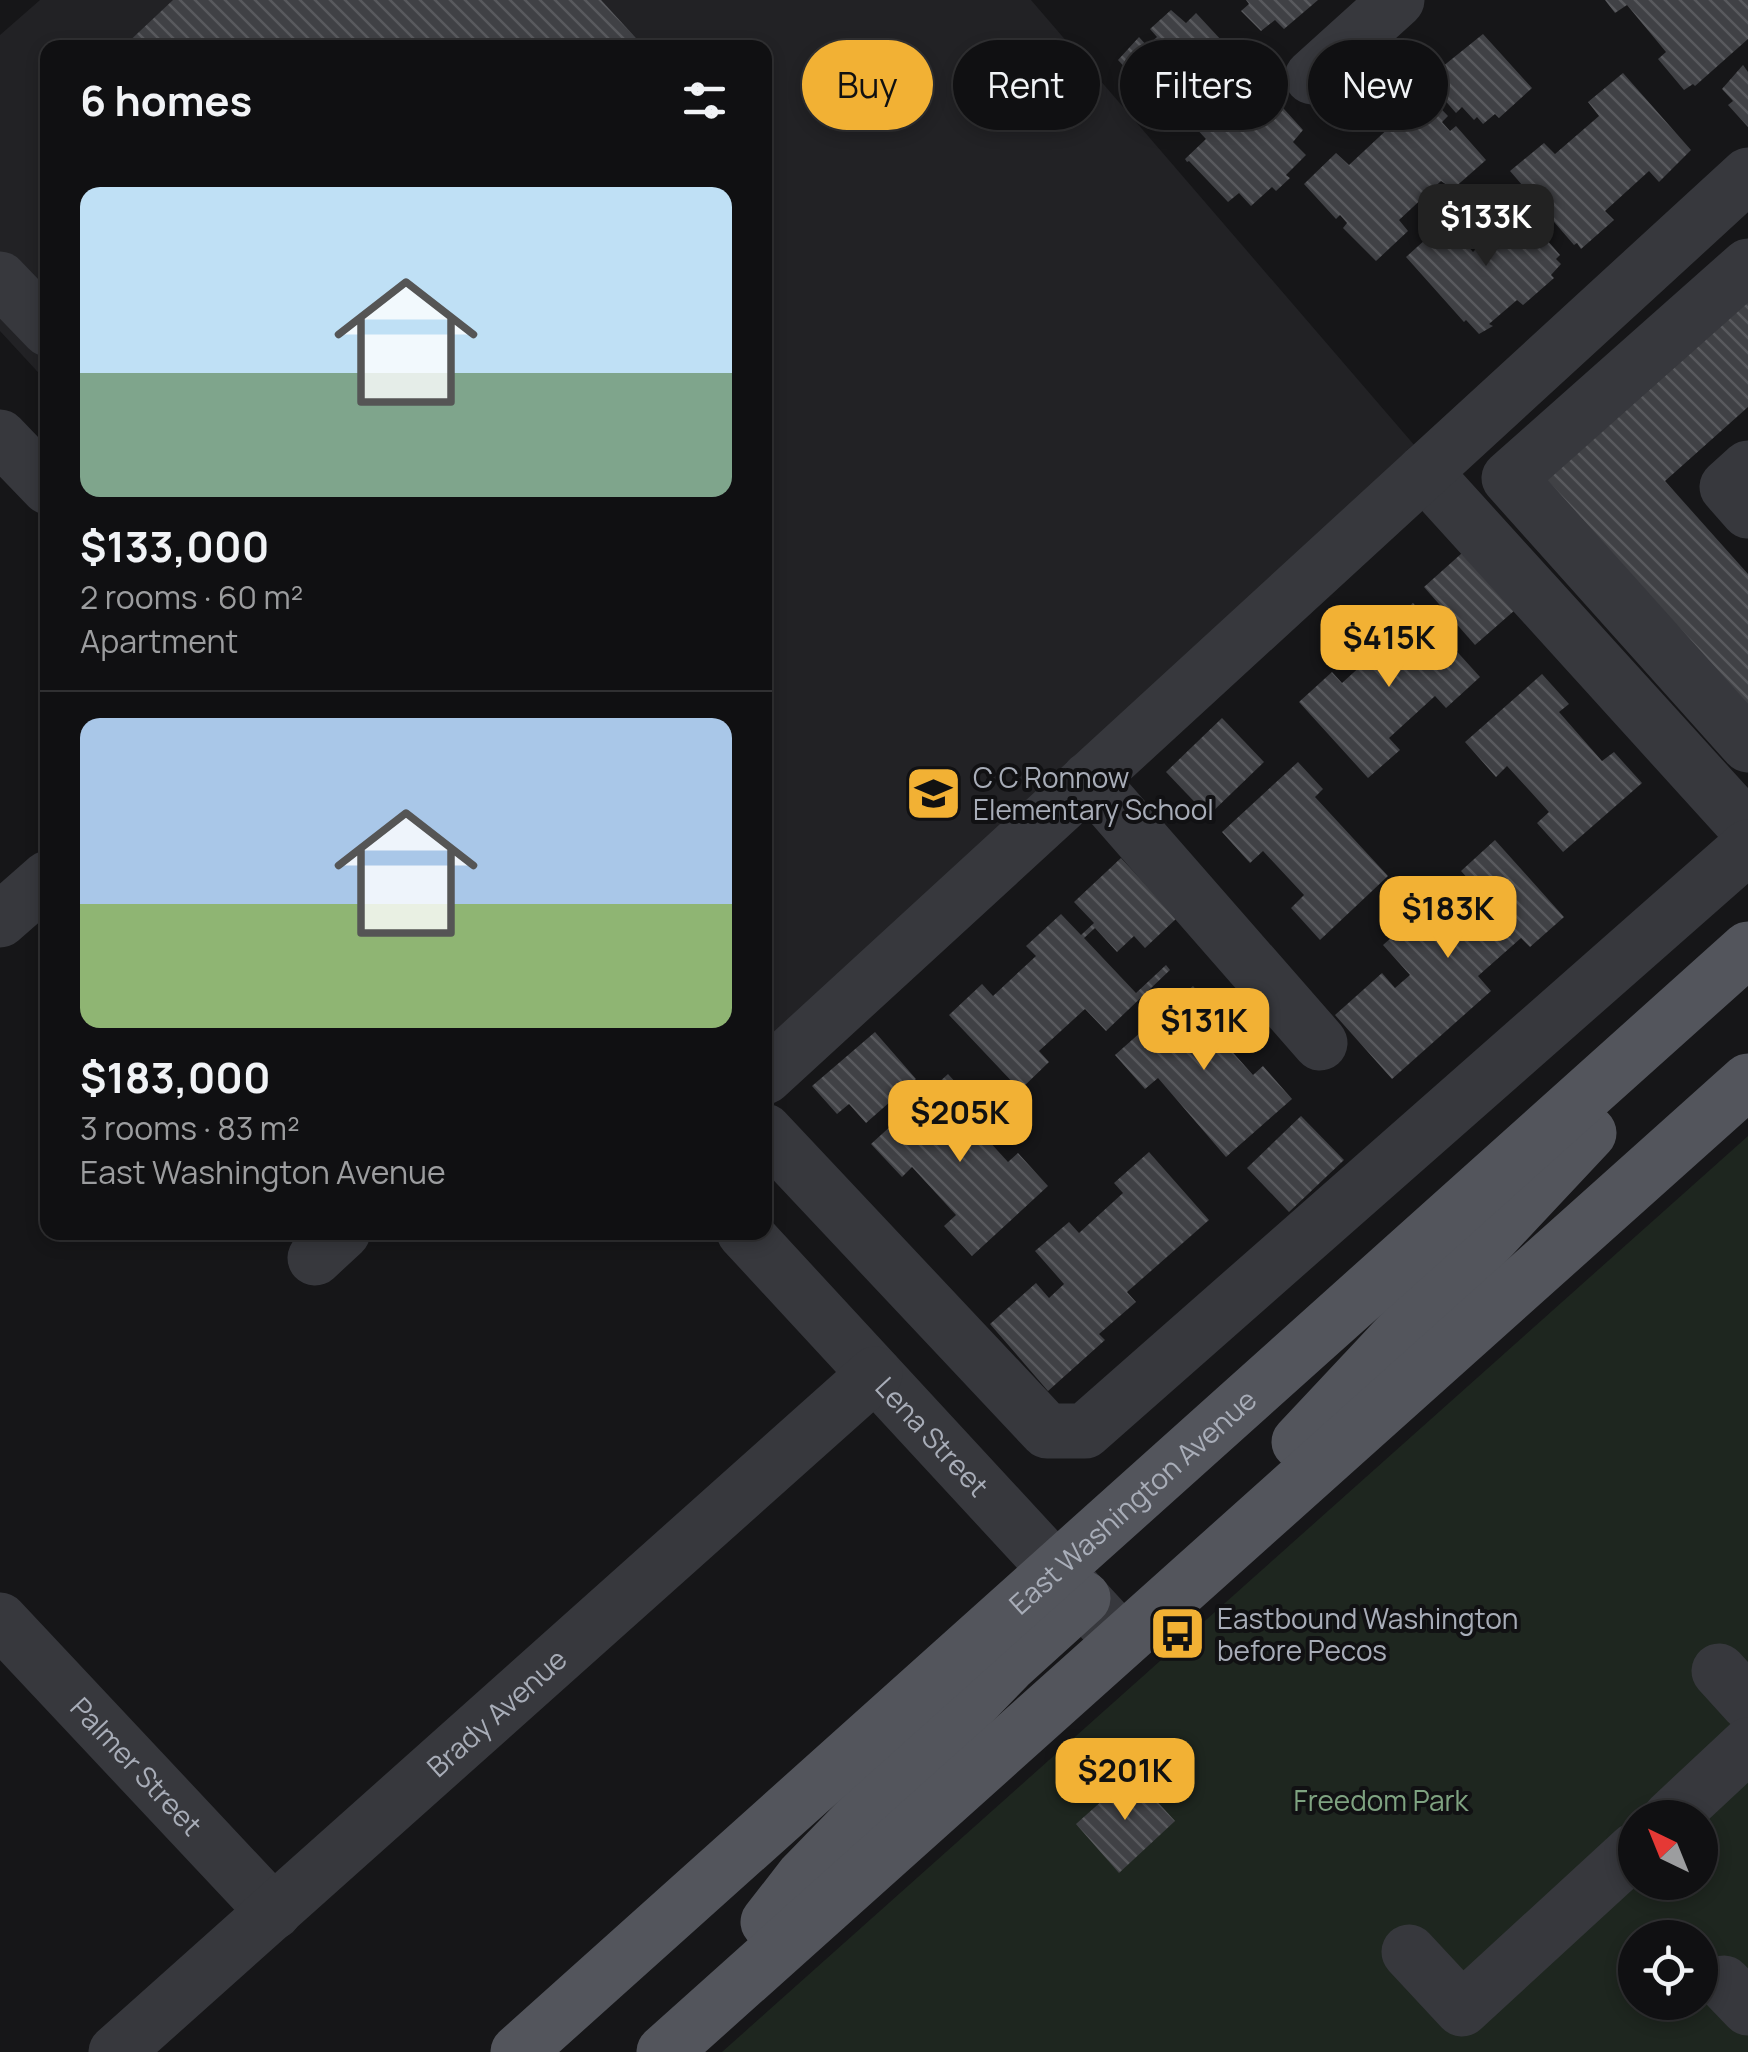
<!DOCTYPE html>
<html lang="en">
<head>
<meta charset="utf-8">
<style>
	:root { --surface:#101012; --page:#19191b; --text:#f1f3f6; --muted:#9c9d9f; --line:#303032; --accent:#f2b134 }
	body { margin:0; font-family:Manrope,sans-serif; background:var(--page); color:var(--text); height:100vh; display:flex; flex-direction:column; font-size:38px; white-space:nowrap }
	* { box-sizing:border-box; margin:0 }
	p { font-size:32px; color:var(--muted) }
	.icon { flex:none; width:55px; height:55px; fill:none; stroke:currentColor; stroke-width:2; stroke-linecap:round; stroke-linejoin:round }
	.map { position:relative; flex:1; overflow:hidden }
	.panel { position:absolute; left:40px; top:40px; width:732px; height:1200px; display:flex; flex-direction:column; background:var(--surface); border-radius:20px; box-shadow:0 5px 15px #0003,0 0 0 2px var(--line) }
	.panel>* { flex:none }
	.hud { position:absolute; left:802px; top:40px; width:795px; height:90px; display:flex; gap:20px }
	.needle { width:65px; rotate:317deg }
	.tools { position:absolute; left:1618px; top:1800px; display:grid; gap:20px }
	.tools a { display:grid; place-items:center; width:100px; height:100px; border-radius:50%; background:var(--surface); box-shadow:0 5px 15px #0003,0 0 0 2px var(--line); font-size:50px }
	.price { position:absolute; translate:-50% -85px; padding:0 22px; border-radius:20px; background:var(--accent); color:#111; font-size:32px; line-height:65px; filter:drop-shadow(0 2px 5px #0008) }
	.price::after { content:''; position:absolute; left:50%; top:60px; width:30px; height:22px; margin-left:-15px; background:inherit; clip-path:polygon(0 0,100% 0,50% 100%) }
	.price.current { background:#222; color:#fff }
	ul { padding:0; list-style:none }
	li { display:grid; align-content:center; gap:20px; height:530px; padding:0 40px }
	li+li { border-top:2px solid var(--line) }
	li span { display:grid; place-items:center; height:310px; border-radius:20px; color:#555 }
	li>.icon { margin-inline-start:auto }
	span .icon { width:180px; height:180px; fill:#fffc; stroke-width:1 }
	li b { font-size:42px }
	h2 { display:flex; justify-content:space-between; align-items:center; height:120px; padding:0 40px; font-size:42px }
	.pill { padding:0 35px; border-radius:45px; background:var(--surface); box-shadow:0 5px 15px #0003,0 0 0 2px var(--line); font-size:35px; line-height:90px }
	.pill.current { background:var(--accent); color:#111 }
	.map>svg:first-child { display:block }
	.built { fill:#222225 }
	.green { fill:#1e261f; fill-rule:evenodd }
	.building { fill:url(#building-back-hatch) }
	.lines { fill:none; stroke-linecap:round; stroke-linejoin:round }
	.minor { stroke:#37383d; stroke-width:55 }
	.major { stroke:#53555c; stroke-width:55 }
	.labels { text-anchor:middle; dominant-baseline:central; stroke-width:8; stroke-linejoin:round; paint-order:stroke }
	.poi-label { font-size:28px; fill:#a8adb8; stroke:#111113; text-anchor:start }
	.street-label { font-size:28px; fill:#a8adb8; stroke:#111113 }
	.park-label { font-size:28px; fill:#7fa381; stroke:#111113 }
</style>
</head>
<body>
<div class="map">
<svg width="1748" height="2052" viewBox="0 0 1748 2052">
	<defs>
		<pattern id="building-back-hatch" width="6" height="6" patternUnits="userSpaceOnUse" patternTransform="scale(2.5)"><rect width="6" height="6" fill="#404145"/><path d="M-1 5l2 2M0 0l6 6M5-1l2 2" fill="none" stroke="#595a5e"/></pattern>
	</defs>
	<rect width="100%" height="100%" fill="#161618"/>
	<polygon class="built" points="40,0 1031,0 1440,475 765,1111 765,48 48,48 47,382 0,331 0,35"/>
	<path class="green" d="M1748 1136V2052H722ZM1635 1818H1700V1882H1635ZM1635 1938H1700V2002H1635Z"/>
	<g class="building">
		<polygon points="173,0 601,0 645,48 122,48"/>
		<polygon points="1246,0 1318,0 1284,29 1275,20 1261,31 1241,11 1249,4"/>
		<polygon points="1605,0 1748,0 1748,39 1695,86 1693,84 1684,90 1658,59 1666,52 1627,5 1615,13"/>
		<polygon points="1171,10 1186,23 1196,13 1237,57 1217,78 1242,105 1264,87 1303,130 1293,142 1306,155 1286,175 1290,178 1276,191 1272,187 1251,206 1239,193 1228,202 1189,161 1187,162 1185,159 1206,139 1181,112 1169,123 1158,128 1119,84 1131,74 1118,60 1139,37 1147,46 1157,37 1150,29"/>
		<polygon points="1483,34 1532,88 1499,118 1495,114 1483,124 1477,117 1474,120 1462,107 1456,113 1442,97 1448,91 1438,81 1441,77 1437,71"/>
		<polygon points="1743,65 1748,72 1748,127 1728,105 1733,101 1722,89"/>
		<polygon points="1623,73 1691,150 1659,182 1649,171 1605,211 1614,220 1581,249 1577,243 1574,245 1510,171 1544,143 1555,154 1599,116 1588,102"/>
		<polygon points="1415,82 1448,116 1442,122 1450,131 1456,126 1486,160 1453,189 1441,181 1399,220 1408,231 1376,261 1343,228 1347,223 1340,215 1336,219 1304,184 1336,153 1349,165 1393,124 1381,112"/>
		<polygon points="1514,210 1536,229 1530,235 1539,246 1546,239 1560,255 1556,259 1561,264 1551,275 1554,278 1523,305 1517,300 1489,324 1493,326 1479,334 1466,320 1464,322 1406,257 1446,221 1473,252"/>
		<polygon points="1748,282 1748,407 1665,481 1748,574 1748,713 1534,475"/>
		<polygon points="1471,545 1523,603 1475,645 1424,587"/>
		<polygon points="1413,603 1480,677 1446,708 1435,696 1389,738 1400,750 1368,778 1299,702 1332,672 1342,683 1386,643 1379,634"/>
		<polygon points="1542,674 1569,704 1559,712 1602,761 1614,752 1642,783 1563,852 1537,823 1549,812 1507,766 1496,777 1465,742"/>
		<polygon points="1222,718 1264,762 1208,816 1166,772"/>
		<polygon points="1298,762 1323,789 1315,797 1388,876 1320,940 1291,908 1304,895 1263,851 1250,863 1222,832"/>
		<polygon points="1495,840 1564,917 1530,947 1521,938 1478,976 1491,991 1392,1079 1335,1015 1382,973 1395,988 1410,975 1383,945 1418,914 1425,922 1471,882 1461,871"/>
		<polygon points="1121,858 1177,918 1145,948 1134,936 1117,952 1095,928 1084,938 1136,993 1166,965 1170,970 1106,1031 1085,1009 1039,1051 1049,1062 1020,1090 949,1015 982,984 993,996 1036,956 1026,946 1061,914 1081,935 1094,923 1074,902"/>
		<polygon points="1193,986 1223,1020 1212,1029 1253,1075 1263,1066 1292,1099 1226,1157 1158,1078 1145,1089 1115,1055"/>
		<polygon points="875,1032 916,1079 866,1123 849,1104 837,1114 812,1086"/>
		<polygon points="948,1074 976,1105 965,1115 1008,1162 1018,1153 1048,1186 972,1256 944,1226 956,1215 912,1167 902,1177 871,1144"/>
		<polygon points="1301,1116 1344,1160 1289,1212 1247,1168"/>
		<polygon points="1149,1152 1209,1220 1127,1292 1136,1302 1099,1334 1105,1340 1048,1391 990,1324 1036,1283 1049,1298 1064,1284 1035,1251 1069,1222 1079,1233 1123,1193 1114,1183"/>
		<polygon points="1132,1774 1175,1821 1119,1873 1076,1824"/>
	</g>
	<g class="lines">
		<g class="minor">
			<polyline points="1312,77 1397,0"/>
			<polyline points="1748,266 1509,478 1748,745"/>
			<polyline points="0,279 48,329"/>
			<polyline points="0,437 48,487"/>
			<polyline points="1748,468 1727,487 1748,511"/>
			<polyline points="1424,472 1748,829"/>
			<polyline points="1089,779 1320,1043"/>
			<polyline points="0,920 48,878"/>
			<polyline points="765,1077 1748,175"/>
			<polyline points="765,1131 1047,1431 1085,1431 1748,847"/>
			<path id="s1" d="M744 1232 1122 1641"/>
			<polyline points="315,1258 343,1232"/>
			<path id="s2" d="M0 1620 274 1912"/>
			<polyline points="1719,1671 1748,1703"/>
			<polyline points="1670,1818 1748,1745"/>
			<polyline points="1409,1952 1462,2009 1635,1850"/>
			<polyline points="1724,1983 1748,2008"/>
			<path id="s3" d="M116 2052 875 1374"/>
		</g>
		<g class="major">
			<polyline points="1299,1442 1589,1133"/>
			<polyline points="768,1922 803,1877 1008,1666 1083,1598"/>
			<path id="s4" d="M518 2052 1748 949"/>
			<polyline points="664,2052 1748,1081"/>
		</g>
	</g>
	<defs>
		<symbol id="school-square" viewBox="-11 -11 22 22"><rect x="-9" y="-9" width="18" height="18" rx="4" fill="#f2b134" stroke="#111113"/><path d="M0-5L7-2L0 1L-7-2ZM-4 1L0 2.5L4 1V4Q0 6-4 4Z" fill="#111"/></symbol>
		<symbol id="bus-square" viewBox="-11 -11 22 22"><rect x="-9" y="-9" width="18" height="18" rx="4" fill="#f2b134" stroke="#111113"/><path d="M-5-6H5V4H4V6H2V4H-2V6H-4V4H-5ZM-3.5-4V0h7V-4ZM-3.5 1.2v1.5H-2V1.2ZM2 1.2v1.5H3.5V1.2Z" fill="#111"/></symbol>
	</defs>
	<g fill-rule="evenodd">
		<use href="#school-square" x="902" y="762" width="63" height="63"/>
		<use href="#bus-square" x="1146" y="1602" width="63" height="63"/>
	</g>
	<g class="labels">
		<g class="poi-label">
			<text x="973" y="777">C C Ronnow<tspan x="973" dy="32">Elementary School</tspan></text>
			<text x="1217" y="1618">Eastbound Washington<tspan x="1217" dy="32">before Pecos</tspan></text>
		</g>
		<g class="street-label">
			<text stroke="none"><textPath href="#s1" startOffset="278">Lena Street</textPath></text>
			<text stroke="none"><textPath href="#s4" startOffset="825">East Washington Avenue</textPath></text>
			<text stroke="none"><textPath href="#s3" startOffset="510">Brady Avenue</textPath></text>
			<text stroke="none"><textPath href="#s2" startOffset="200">Palmer Street</textPath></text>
		</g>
		<g class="park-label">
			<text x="1381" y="1800">Freedom Park</text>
		</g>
	</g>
</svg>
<div class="tools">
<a><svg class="needle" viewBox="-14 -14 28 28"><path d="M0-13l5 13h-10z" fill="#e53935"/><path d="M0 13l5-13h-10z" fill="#9c9d9f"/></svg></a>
<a><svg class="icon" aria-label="locate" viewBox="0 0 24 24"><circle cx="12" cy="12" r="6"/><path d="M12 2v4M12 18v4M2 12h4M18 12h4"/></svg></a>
</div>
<b class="price current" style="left:1486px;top:269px">$133K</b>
<b class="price" style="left:1389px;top:690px">$415K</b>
<b class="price" style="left:1448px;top:961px">$183K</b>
<b class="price" style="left:1204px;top:1073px">$131K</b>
<b class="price" style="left:960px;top:1165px">$205K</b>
<b class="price" style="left:1125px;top:1823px">$201K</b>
<div class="hud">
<a class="pill current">Buy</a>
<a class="pill">Rent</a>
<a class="pill">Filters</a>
<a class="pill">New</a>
</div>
<section class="panel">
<h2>6 homes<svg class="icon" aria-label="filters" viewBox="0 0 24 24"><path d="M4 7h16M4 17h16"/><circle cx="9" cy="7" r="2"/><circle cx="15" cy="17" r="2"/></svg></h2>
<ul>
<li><span style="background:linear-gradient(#bfe0f5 60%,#7fa58c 0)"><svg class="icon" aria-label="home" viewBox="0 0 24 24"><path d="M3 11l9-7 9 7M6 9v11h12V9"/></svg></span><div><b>$133,000</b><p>2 rooms · 60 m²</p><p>Apartment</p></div></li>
<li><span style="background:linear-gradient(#a9c7e8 60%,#8fb573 0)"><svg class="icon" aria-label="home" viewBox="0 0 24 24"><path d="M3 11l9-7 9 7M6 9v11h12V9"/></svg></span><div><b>$183,000</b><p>3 rooms · 83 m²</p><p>East Washington Avenue</p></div></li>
</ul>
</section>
</div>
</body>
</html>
